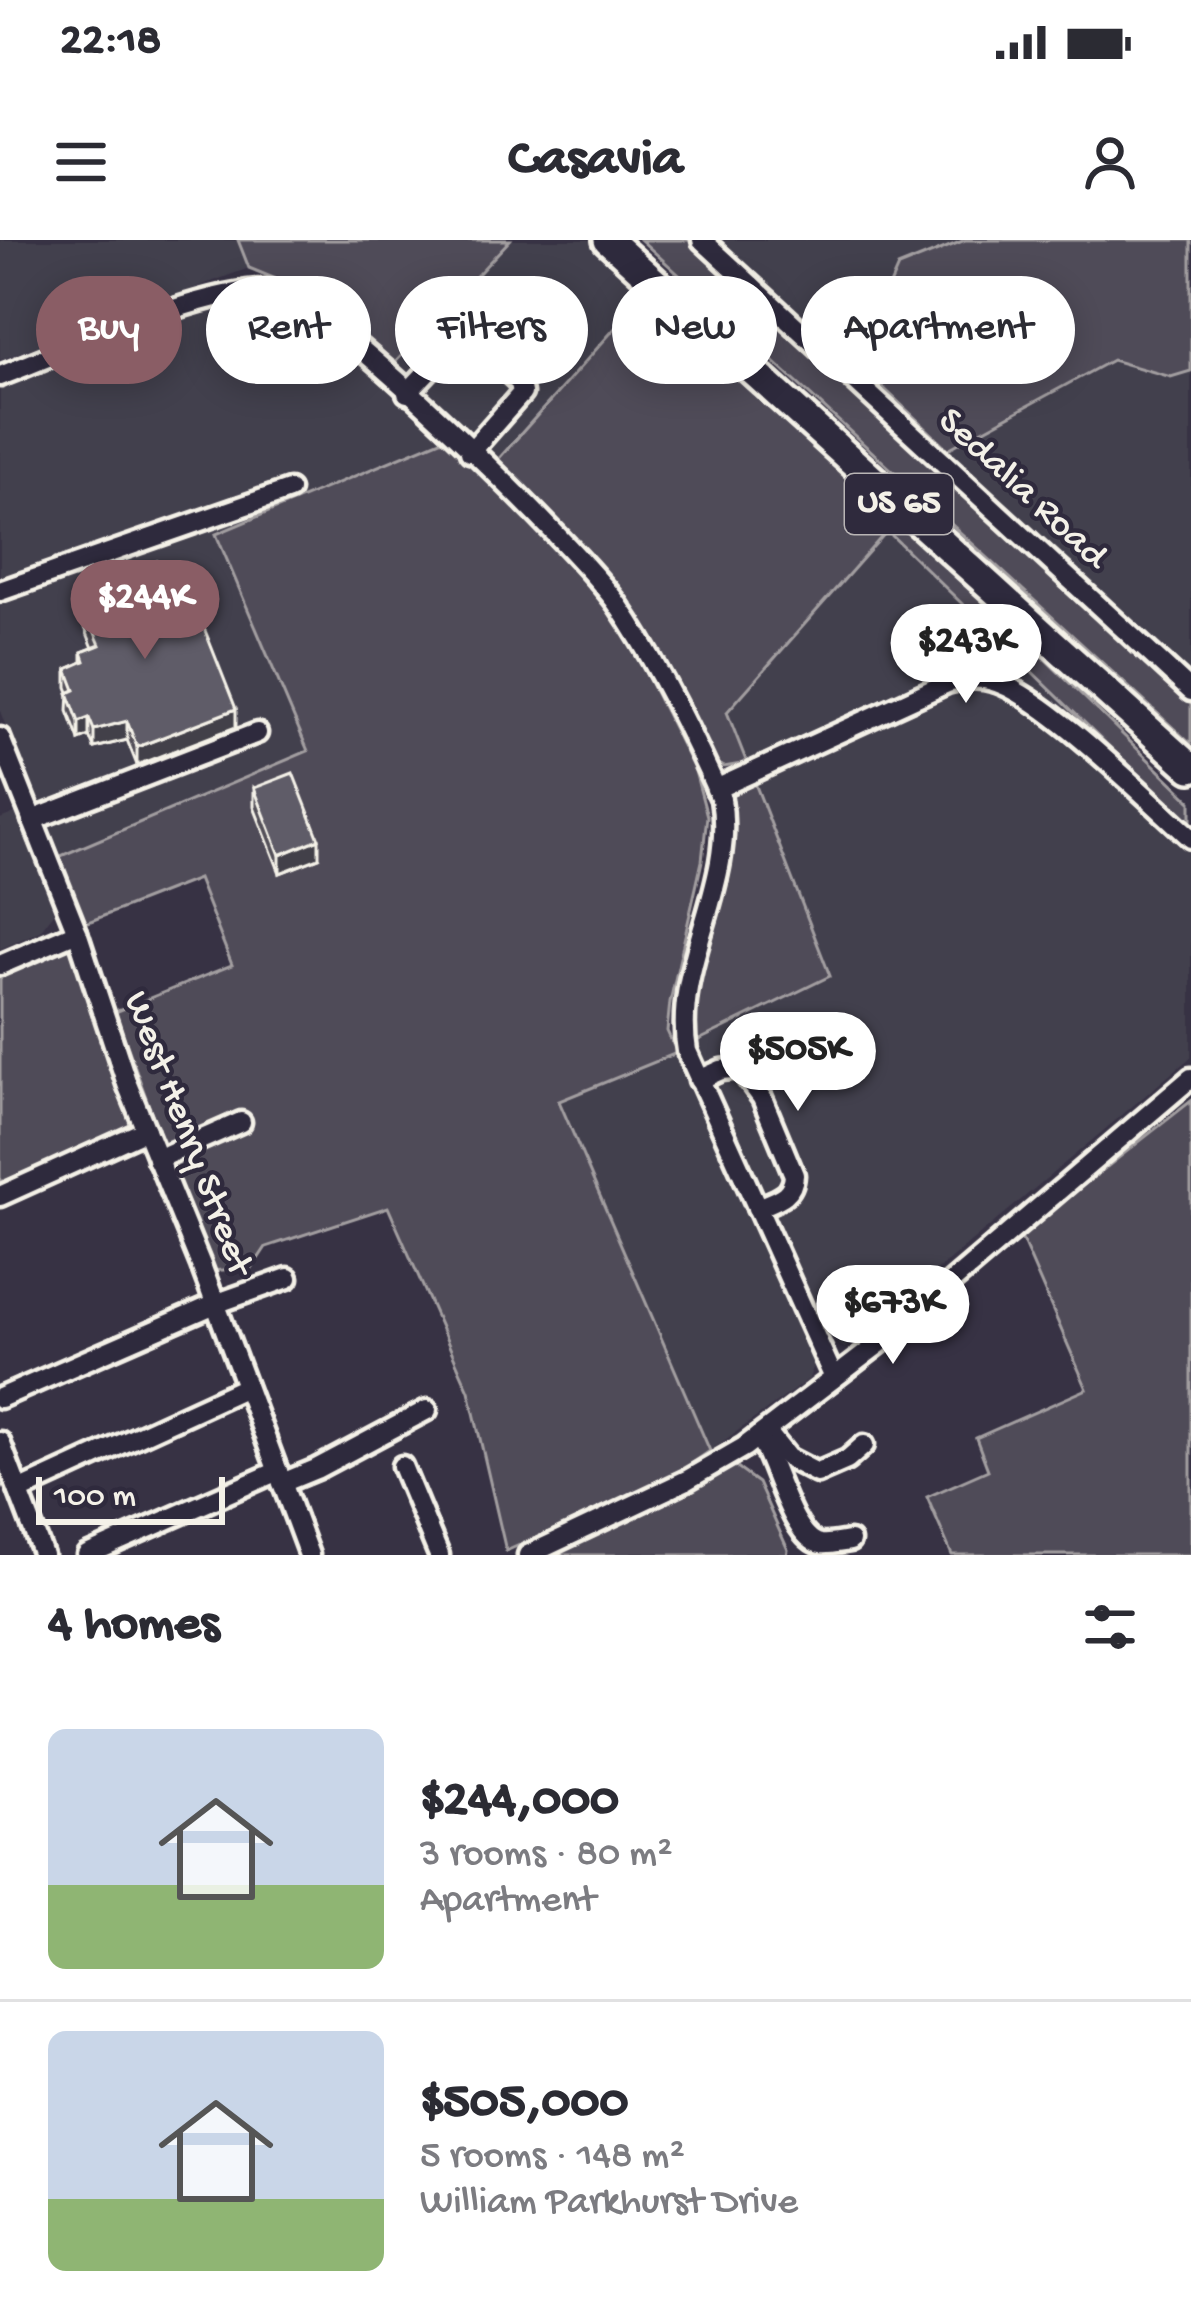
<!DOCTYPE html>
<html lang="en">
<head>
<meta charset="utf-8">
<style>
	:root { --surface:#fff; --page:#f7f7f7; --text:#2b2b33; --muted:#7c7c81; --line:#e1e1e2; --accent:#8a5d65 }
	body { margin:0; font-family:"Gochi Hand",sans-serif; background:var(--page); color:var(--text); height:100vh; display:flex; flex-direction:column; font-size:45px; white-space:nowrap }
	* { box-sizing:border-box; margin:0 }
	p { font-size:39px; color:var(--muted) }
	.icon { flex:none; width:66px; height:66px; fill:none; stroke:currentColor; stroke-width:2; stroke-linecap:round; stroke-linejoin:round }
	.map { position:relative; height:1315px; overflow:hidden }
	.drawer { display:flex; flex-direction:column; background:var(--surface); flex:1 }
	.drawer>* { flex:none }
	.top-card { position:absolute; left:36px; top:36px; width:1119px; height:108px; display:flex; gap:24px }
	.scale { position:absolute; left:36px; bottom:30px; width:189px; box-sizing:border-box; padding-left:12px; border:6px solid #f4f1e8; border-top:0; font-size:33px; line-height:42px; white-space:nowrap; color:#f4f1e8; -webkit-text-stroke:9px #2f2a3d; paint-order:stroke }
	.price { position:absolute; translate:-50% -102px; padding:0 27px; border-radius:42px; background:#fff; color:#222; font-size:39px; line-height:78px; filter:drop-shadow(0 3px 6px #0008) }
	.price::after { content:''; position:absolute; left:50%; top:72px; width:36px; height:27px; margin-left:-18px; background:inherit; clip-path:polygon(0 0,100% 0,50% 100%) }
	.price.active { background:var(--accent); color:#fff }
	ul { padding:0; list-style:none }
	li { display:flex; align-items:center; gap:36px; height:300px; padding:0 48px }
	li+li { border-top:3px solid var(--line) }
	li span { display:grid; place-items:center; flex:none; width:336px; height:240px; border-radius:18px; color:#555 }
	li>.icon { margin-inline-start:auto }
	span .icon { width:144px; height:144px; fill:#fffc; stroke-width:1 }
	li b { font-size:51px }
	h2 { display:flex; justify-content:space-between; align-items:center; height:144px; padding:0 48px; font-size:51px }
	.chip { padding:0 42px; border-radius:54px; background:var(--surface); box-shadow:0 6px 30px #0003; font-size:42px; line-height:108px }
	.chip.active { background:var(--accent); color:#fff }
	.status { display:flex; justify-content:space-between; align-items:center; height:84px; padding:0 60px; background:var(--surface); direction:ltr }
	.status svg { height:33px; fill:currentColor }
	header { display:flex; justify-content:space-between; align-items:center; height:156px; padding:0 48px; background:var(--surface); font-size:54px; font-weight:700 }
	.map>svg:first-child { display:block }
	.built { fill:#433f4e }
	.green { fill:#504b59; stroke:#a29ea0; stroke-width:3 }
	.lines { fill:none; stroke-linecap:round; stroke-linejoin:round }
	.minor-casing { stroke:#f4f1e8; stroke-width:27 }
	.highway-casing { stroke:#f4f1e8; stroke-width:36 }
	.minor { stroke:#2f2a3d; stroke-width:18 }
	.highway { stroke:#2f2a3d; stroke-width:27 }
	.wall { fill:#524f59; stroke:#f4f1e8; stroke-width:3 }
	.shaded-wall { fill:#424048; stroke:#f4f1e8; stroke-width:3 }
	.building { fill:#5f5c67; stroke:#f4f1e8; stroke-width:3 }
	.labels { text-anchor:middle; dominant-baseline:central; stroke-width:9; stroke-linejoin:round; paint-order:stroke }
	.shield { fill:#2f2a3d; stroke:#b9b5b5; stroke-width:3 }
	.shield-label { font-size:36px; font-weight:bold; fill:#f4f1e8 }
	.street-label { font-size:39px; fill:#f4f1e8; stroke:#2f2a3d }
</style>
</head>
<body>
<div class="status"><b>22:18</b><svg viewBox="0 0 49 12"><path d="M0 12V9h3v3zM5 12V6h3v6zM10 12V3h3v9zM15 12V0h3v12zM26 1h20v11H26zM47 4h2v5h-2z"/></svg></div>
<header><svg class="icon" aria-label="menu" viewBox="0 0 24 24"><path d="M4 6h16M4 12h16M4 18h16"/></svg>Casavia<svg class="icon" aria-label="person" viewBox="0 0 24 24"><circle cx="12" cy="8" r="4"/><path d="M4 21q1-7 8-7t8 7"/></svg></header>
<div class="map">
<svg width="1191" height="1315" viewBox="0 0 1191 1315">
	<rect width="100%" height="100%" fill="#373244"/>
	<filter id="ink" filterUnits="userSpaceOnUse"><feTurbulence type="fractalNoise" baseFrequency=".00833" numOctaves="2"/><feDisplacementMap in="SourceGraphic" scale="24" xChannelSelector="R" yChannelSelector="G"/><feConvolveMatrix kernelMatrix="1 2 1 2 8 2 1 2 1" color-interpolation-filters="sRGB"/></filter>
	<g filter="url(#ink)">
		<g class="built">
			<polygon points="0,0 238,0 249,28 0,120"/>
			<polygon points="510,0 595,0 650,49 494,224 389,129"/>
			<polygon points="717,0 965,0 898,27 876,77 870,135"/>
			<polygon points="258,50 308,74 443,199 216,294 308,511 56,618 0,471 0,139 230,54"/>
			<polygon points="1112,120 1171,137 1191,131 1191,437 948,209"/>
			<polygon points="887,291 1191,586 1191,817 845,1108 826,1097 815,1075 697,801 830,736 727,472"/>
			<polygon points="17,572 54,673 40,691 0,709 0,579"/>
			<polygon points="677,813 815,1120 809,1139 710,1211 559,861"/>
		</g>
		<g class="green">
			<polygon points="238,0 510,0 389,129 305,51 249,28"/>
			<polygon points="641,0 691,0 1191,458 1191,504"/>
			<polygon points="965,0 1191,0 1191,131 1171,137 1112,120 948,209 870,135 876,77 898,27"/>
			<polygon points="650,49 899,277 1191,561 1191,586 887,291 727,472 747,523 724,527 708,519 637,384 494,224"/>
			<polygon points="443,199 554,300 597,346 625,392 695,531 707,576 702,621 670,762 667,791 677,813 559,861 710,1211 672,1237 506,1311 469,1151 388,967 266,1007 252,1028 209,1031 115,772 232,725 198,639 83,684 56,618 308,511 216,294"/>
			<polygon points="751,533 830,736 697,801 690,779 721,557"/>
			<polygon points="68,702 135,878 131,886 0,944 0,725"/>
			<polygon points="1191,861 1191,1315 952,1315 927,1257 988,1230 976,1198 1087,1149 1020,995"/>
			<polygon points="733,1225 758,1243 788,1310 787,1315 550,1315 699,1246"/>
		</g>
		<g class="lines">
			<defs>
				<g id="minor">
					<polyline points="702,0 1191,451"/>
					<path d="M0 136C61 113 220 40 277 51 327 61 583 313 618 365 658 424 692 494 721 559 736 645 672 724 687 811L834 1138"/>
					<polyline points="407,153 461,96 468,95 520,143 522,153 470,212"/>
					<polyline points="0,351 289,250"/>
					<polyline points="0,498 77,692 127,844 201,1025 309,1315"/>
					<path d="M716 549 947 443C963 439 977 436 993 441 1044 455 1147 559 1191 598"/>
					<polyline points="32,580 257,493"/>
					<polyline points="0,725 77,692"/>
					<path d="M699 840 721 830 740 828 762 858 794 935C793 957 776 960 757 968"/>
					<polyline points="157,919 241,882"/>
					<polyline points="0,956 146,890"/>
					<polyline points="0,1158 215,1064 288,1038"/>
					<polyline points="768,1193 788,1218 817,1233 847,1220 864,1205"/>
					<path d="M758 1196C774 1220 792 1300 821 1304 830 1305 841 1302 850 1301"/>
					<polyline points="0,1202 43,1315"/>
					<polyline points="402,1226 439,1315"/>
					<polyline points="282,1243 316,1229 427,1170"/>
					<polyline points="19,1251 246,1147"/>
					<polyline points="87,1315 278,1231"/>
					<polyline points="528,1315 687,1240 744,1207 880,1103 1191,838"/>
				</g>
				<polyline id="highway" points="608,0 1191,528"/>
			</defs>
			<use href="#minor" class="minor-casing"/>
			<use href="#highway" class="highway-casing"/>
			<use href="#minor" class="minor"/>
			<use href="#highway" class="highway"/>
		</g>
		<g class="wall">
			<polygon points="78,352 187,395 236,487 137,525 127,500 94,508 89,496 79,500 68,471 69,452 67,447 67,429 82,423 82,412 93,408 78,370"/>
			<polygon points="254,548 319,618 280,633 254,567"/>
		</g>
		<g class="shaded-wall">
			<polygon points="236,469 236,487 137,525 137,507"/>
			<polygon points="89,478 89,496 79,500 79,482"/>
			<polygon points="127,481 127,500 94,508 94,490"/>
			<polygon points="319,599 319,618 280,633 280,615"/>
		</g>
		<g class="building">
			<polygon points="157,321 187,395 204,388 236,469 137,507 127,481 94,490 89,478 79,482 68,453 75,450 67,429 85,421 82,412 100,405 78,352"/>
			<polygon points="293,533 319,599 280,615 254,548"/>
		</g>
	</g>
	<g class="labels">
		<rect class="shield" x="845" y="234" width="108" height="60" rx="9"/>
		<g class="shield-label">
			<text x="899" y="264">US 65</text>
		</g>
		<g class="street-label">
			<text transform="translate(1021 250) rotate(43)">Sedalia Road</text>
			<text transform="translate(186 894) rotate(69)">West Henry Street</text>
		</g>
	</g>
</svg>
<div class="scale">100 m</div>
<b class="price active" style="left:145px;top:422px">$244K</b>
<b class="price" style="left:966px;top:466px">$243K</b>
<b class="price" style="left:798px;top:874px">$505K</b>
<b class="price" style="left:893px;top:1127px">$673K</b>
<div class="top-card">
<a class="chip active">Buy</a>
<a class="chip">Rent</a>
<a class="chip">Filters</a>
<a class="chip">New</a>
<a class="chip">Apartment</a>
</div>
</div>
<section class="drawer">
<h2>4 homes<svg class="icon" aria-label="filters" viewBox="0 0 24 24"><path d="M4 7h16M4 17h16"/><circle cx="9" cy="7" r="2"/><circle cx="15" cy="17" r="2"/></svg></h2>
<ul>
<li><span style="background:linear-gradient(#c9d6e8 65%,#8fb573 0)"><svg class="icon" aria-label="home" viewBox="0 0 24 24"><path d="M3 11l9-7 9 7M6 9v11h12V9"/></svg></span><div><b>$244,000</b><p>3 rooms · 80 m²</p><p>Apartment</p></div></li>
<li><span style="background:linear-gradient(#c9d6e8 70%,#8fb573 0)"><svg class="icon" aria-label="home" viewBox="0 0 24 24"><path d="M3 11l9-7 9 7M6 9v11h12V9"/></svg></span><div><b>$505,000</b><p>5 rooms · 148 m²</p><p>William Parkhurst Drive</p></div></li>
</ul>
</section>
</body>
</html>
